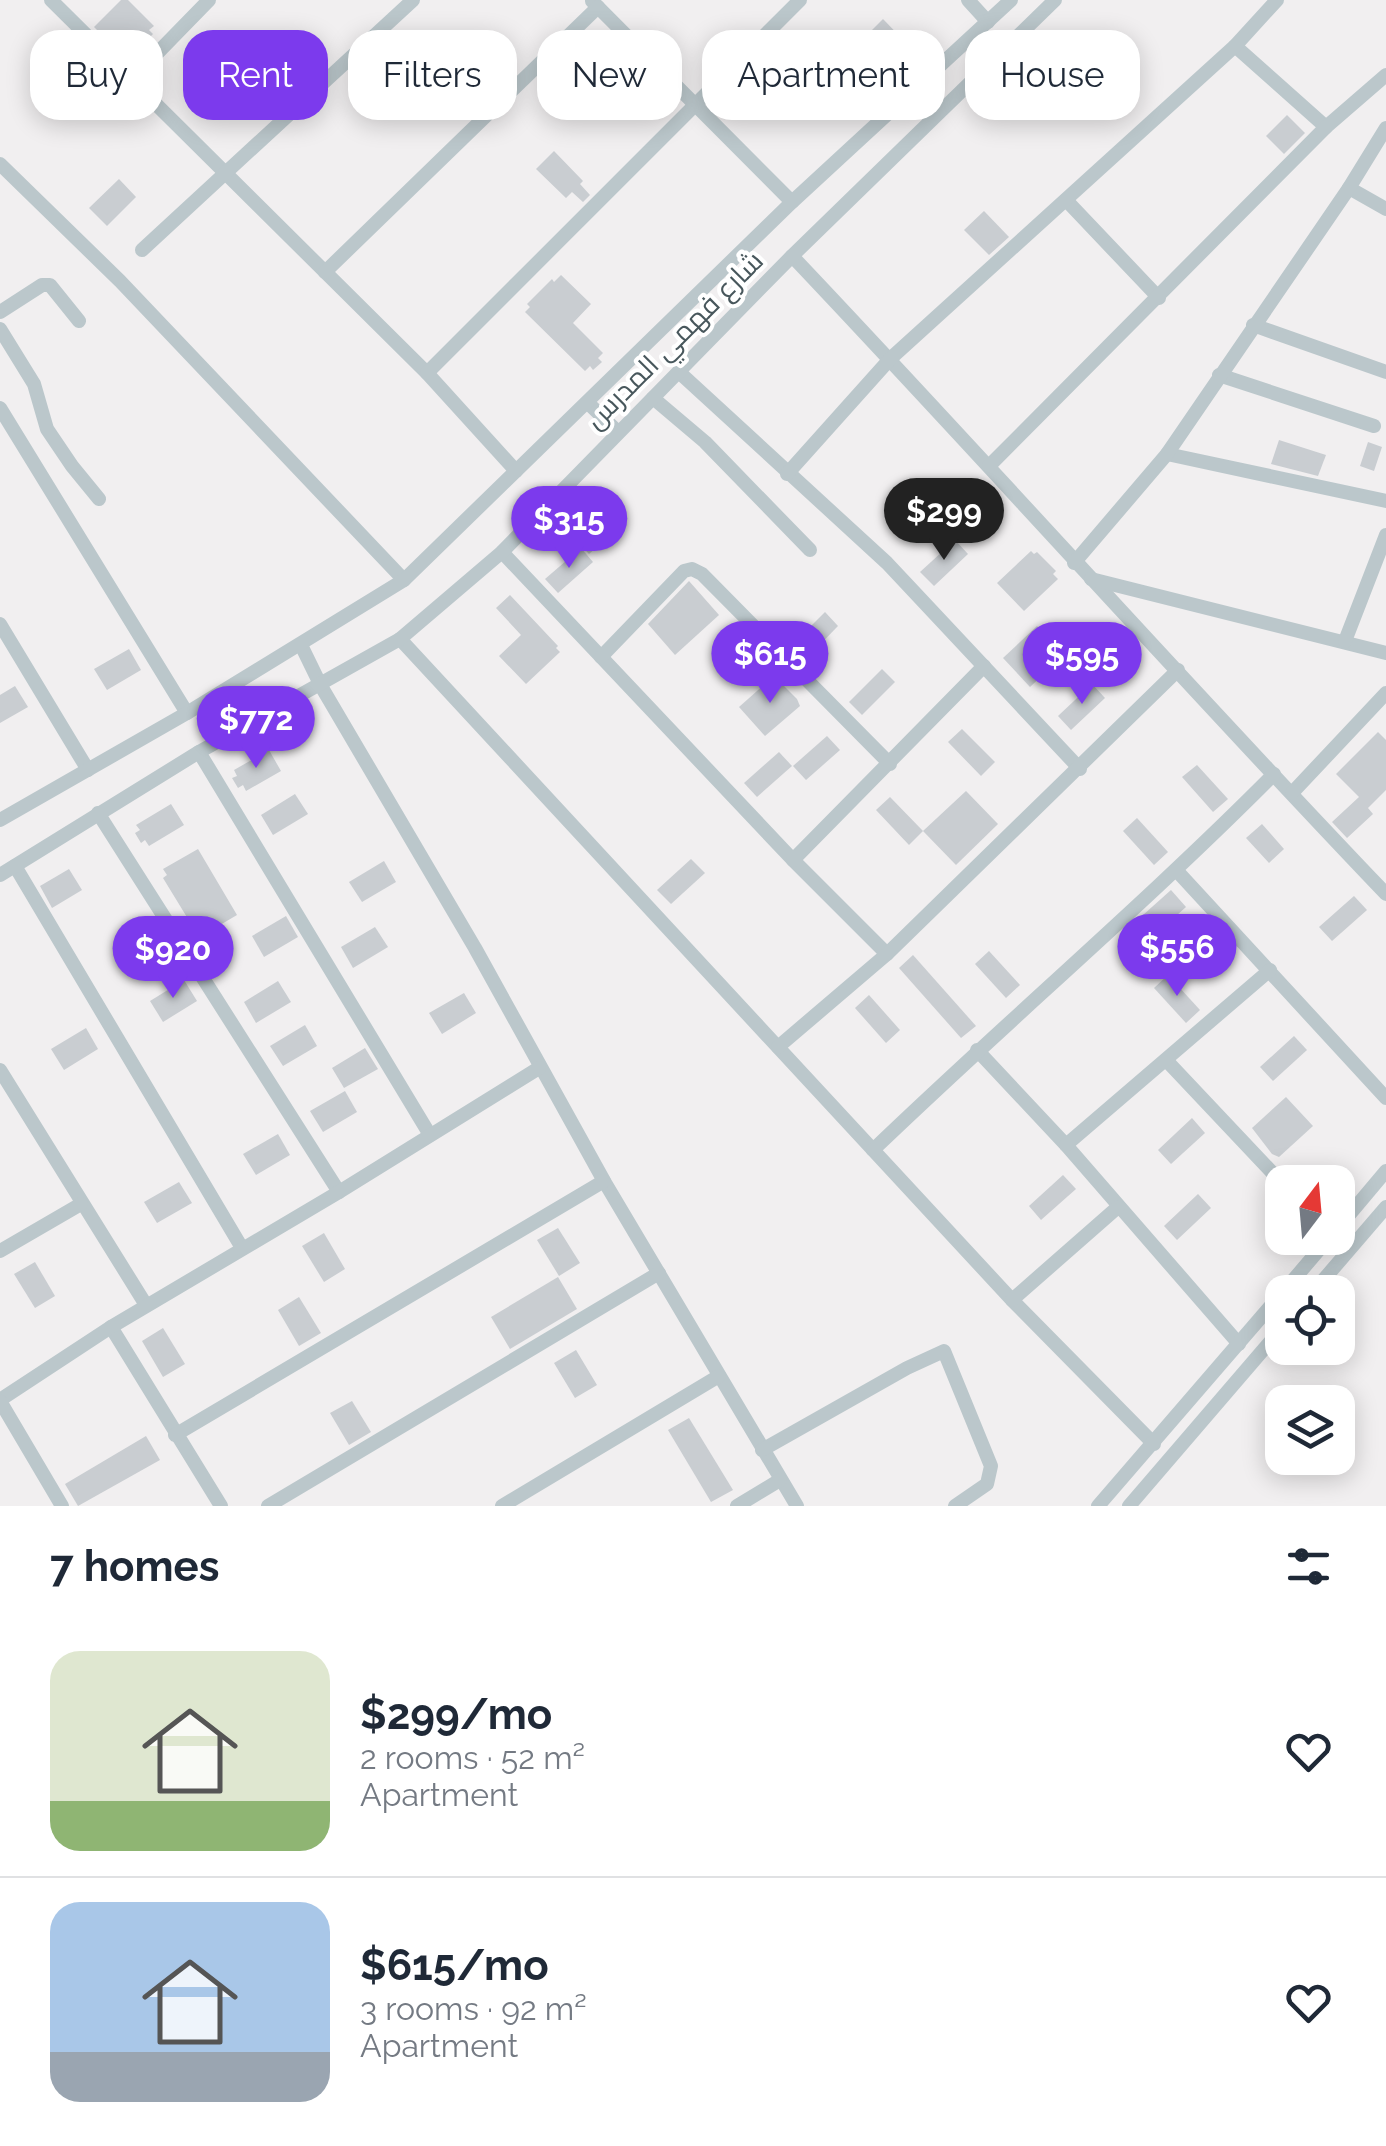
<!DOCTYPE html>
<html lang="en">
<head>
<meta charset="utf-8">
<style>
	:root { --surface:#fff; --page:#f2f2f3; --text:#1f2937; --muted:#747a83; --line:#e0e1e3; --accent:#7c3aed }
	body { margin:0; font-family:Raleway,Cairo,sans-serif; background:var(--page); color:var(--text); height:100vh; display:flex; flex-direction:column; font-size:38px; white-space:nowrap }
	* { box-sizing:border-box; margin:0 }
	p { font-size:32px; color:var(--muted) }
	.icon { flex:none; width:55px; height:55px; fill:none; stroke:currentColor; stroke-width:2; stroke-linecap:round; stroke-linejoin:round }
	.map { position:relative; height:1506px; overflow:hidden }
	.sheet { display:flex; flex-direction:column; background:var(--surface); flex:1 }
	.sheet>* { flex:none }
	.banner { position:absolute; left:30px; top:30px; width:1328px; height:90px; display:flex; gap:20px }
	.needle { width:65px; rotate:16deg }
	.fabs { position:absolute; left:1265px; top:1165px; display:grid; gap:20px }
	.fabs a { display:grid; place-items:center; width:90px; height:90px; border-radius:20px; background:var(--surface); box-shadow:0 5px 25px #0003; font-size:50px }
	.price { position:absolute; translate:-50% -85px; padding:0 22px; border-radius:35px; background:var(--accent); color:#fff; font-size:32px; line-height:65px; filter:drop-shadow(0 2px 5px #0008) }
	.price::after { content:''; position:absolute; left:50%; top:60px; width:30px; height:22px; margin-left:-15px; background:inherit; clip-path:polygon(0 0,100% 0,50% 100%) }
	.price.on { background:#222; color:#fff }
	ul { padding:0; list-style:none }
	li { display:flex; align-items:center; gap:30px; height:250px; padding:0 50px }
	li+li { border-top:2px solid var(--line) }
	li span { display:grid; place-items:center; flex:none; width:280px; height:200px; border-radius:30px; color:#555 }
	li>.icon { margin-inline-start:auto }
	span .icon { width:120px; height:120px; fill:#fffc; stroke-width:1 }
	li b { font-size:42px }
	h2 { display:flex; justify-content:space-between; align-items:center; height:120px; padding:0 50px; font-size:42px }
	.chip { padding:0 35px; border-radius:30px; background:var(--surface); box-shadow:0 5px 25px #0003; font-size:35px; line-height:90px }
	.chip.on { background:var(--accent); color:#fff }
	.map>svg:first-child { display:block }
	.building { fill:#c9cdd1 }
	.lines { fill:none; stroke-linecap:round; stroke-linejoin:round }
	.minor { stroke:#bbc7cb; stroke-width:14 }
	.labels { text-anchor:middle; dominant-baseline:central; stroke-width:8; stroke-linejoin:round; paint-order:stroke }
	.street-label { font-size:28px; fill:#48575c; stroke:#fff }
</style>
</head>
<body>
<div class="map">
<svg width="1386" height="1506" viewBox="0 0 1386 1506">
	<rect width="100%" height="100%" fill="#f1eff0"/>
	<g class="building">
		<polygon points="121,0 128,0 154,26 149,30 153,34 127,60 94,27"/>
		<polygon points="883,19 912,49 895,66 865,37"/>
		<polygon points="1287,115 1305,133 1284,154 1266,136"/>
		<polygon points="554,151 583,181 580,184 590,195 583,202 572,192 566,198 536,169"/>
		<polygon points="119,179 136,197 107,226 89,208"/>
		<polygon points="984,211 1009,237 989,255 964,230"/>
		<polygon points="561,275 591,304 573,323 603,353 598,358 602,362 593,370 590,366 585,371 525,312 530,307 527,304 552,279 554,282"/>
		<polygon points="1279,440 1326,455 1318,476 1271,464"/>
		<polygon points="1368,442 1382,447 1374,471 1360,466"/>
		<polygon points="572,507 604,541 589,554 558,520"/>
		<polygon points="955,540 968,554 934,586 920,572"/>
		<polygon points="581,548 593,562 558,593 545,579"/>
		<polygon points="1031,551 1034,554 1037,552 1056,571 1053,574 1058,579 1024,611 997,583"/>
		<polygon points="689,581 719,615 675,655 648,624"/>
		<polygon points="510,595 558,646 556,648 560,652 526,684 499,656 521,635 496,608"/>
		<polygon points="825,612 838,626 806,659 792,645"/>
		<polygon points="1037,626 1064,655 1030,687 1003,658"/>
		<polygon points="129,649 141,670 107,690 94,669"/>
		<polygon points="882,669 895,682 862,715 849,702"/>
		<polygon points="774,676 797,699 800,706 765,736 739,707"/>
		<polygon points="1092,684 1105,698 1071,730 1058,716"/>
		<polygon points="15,686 28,707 0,723 0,695"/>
		<polygon points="962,729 995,762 981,776 948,742"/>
		<polygon points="1378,732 1386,740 1386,790 1368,808 1373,814 1347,838 1332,822 1359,797 1336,774"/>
		<polygon points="827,736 840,750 806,780 793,766"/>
		<polygon points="269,750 281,771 246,791 243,785 238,788 232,778 237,776 234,770"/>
		<polygon points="779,752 792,766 757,797 744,783"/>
		<polygon points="1197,765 1228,799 1213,812 1182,777"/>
		<polygon points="966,791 998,824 956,865 923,831"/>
		<polygon points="295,794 308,814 273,835 261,815"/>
		<polygon points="890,797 923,831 909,845 876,810"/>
		<polygon points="171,804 184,825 149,846 145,840 141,843 135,833 140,830 136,825"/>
		<polygon points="1137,818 1168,852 1154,865 1123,831"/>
		<polygon points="1262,824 1284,849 1269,863 1246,838"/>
		<polygon points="198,849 237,915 203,935 200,930 196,932 163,878 167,875 163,869"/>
		<polygon points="691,859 705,873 671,904 657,890"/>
		<polygon points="384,861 396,882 362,902 349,882"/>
		<polygon points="69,869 82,890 52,908 40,886"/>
		<polygon points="1171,890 1186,907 1158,932 1143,915"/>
		<polygon points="1354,896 1367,910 1332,941 1319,927"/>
		<polygon points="286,916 298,937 264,957 252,936"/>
		<polygon points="375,927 388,947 353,968 341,947"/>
		<polygon points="989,951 1020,985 1006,998 975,964"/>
		<polygon points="913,955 976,1026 961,1038 899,968"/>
		<polygon points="1168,975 1200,1010 1186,1023 1154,988"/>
		<polygon points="184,980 197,1001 163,1022 150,1001"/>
		<polygon points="278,981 291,1002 256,1023 244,1002"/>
		<polygon points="464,993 476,1013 442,1034 429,1013"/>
		<polygon points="869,995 900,1030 886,1043 855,1008"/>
		<polygon points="305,1025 317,1046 283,1066 270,1046"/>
		<polygon points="86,1028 98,1049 64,1070 51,1049"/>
		<polygon points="1294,1036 1307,1050 1273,1081 1260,1067"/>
		<polygon points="365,1048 378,1069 344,1088 332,1068"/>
		<polygon points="345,1091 357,1112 323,1132 310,1111"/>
		<polygon points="1286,1097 1313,1126 1279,1157 1272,1154 1252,1128"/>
		<polygon points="1192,1118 1205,1133 1171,1164 1158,1150"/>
		<polygon points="278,1134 290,1155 256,1175 243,1154"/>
		<polygon points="1063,1175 1076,1189 1041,1220 1029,1206"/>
		<polygon points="179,1182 192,1203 157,1223 144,1202"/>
		<polygon points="1198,1194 1211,1208 1177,1240 1164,1226"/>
		<polygon points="558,1228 580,1263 559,1276 537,1240"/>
		<polygon points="324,1233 345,1269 324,1282 302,1246"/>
		<polygon points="35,1262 55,1296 35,1308 14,1274"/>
		<polygon points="558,1277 577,1309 510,1349 491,1317"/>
		<polygon points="299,1297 321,1333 299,1346 278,1310"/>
		<polygon points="163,1328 185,1364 163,1377 142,1341"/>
		<polygon points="576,1350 597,1385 575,1398 554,1363"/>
		<polygon points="352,1401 371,1432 349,1445 330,1413"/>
		<polygon points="689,1418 733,1490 711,1502 668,1430"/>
		<polygon points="146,1436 160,1460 78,1506 65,1484"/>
	</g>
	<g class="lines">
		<g class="minor">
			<polyline points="51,0 427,373 516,471"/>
			<polyline points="968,0 988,22"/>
			<polyline points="592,1 792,202"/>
			<polyline points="1235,46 1326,127"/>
			<polyline points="133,78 209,0"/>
			<polyline points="0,164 120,281 404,580"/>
			<polyline points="1349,188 1386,209"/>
			<polyline points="1066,200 1159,298"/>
			<polyline points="142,250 413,0"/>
			<path d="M792 256C992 467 1185 684 1386 894"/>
			<polyline points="325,272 598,7"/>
			<polyline points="0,312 42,285 50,285 79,321"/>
			<polyline points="1253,325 1386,372"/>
			<polyline points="0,329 34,384 47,429 72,466 99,499"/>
			<polyline points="427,373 800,0"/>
			<polyline points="680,373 887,563 1080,769"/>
			<polyline points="1219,375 1374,426"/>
			<polyline points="653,398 705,442 810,550"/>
			<polyline points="588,403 618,432"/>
			<polyline points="0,408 187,713"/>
			<polyline points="1167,454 1386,501"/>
			<polyline points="989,466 1326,127 1386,75"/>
			<polyline points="787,474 890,359 1235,46 1277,0"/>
			<polyline points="502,552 793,860 887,954"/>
			<polyline points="1074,563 1167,454 1349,188 1386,128"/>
			<polyline points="1091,579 1386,653"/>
			<polyline points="0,624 88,770"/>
			<polyline points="400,639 1012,1300 1154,1444"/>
			<polyline points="1345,641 1386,535"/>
			<polyline points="301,645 321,686 475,948 604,1181 797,1506"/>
			<polyline points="601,657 684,571 692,569 702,574 890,764"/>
			<polyline points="199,752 430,1135"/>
			<polyline points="1292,793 1386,693"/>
			<polyline points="98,813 339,1192"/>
			<polyline points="0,820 187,713 404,580 792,202 1011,0"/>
			<polyline points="793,860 984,666"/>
			<polyline points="15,866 242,1248"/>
			<polyline points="1177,871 1386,1098"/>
			<polyline points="0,875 199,752 400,639 502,552 792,256 1055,0"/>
			<polyline points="778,1047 887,954 1178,670"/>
			<polyline points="977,1050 1066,1145 1239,1344"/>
			<polyline points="1166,1060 1282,1183"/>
			<polyline points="0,1070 146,1305"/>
			<polyline points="1066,1145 1270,970"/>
			<path d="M873 1150C1005 1023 1145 904 1274 774"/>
			<polyline points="1338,1228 1386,1171"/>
			<polyline points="0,1251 81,1204"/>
			<polyline points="1283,1292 1329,1238"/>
			<polyline points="1313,1292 1386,1207"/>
			<polyline points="1012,1300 1118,1207"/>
			<polyline points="111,1327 221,1506"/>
			<polyline points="0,1400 111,1327 339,1192 539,1068"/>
			<polyline points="0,1401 62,1506"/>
			<polyline points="175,1435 604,1181"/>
			<polyline points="762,1450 907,1368 944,1351 991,1466 987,1484 955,1506"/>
			<polyline points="268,1506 659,1273"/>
			<polyline points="502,1506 719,1376"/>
			<polyline points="737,1506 780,1480"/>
			<polyline points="1098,1506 1282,1293"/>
			<polyline points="1129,1506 1282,1328"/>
		</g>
	</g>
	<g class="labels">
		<g class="street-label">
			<text transform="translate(674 340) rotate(-45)">شارع فهمي المدرس</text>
		</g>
	</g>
</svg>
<div class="fabs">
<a><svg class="needle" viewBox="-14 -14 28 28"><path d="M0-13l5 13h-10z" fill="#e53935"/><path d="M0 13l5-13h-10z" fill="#747a83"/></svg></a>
<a><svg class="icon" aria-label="locate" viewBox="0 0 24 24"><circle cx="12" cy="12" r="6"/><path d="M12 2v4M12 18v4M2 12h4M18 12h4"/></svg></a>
<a><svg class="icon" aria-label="layers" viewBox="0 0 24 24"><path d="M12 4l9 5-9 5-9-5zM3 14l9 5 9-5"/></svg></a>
</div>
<b class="price on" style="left:944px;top:563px">$299</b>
<b class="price" style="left:569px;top:571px">$315</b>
<b class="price" style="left:770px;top:706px">$615</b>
<b class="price" style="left:1082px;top:707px">$595</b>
<b class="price" style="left:256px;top:771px">$772</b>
<b class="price" style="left:1177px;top:999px">$556</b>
<b class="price" style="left:173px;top:1001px">$920</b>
<div class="banner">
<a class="chip">Buy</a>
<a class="chip on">Rent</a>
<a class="chip">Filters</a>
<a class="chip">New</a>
<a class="chip">Apartment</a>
<a class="chip">House</a>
</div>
</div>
<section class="sheet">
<h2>7 homes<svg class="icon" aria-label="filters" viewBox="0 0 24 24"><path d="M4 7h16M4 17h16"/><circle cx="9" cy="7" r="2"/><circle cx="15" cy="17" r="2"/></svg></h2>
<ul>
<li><span style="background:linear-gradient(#dfe7d0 75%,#8fb573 0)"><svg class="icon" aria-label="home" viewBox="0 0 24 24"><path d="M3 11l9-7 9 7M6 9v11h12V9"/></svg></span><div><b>$299/mo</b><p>2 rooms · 52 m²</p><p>Apartment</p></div><svg class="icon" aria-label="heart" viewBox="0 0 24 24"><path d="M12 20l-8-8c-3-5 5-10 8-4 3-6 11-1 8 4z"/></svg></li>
<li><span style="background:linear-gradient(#a9c7e8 75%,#9aa5b1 0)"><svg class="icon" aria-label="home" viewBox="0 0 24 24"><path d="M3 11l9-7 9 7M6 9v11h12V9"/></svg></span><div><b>$615/mo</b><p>3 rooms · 92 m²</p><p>Apartment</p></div><svg class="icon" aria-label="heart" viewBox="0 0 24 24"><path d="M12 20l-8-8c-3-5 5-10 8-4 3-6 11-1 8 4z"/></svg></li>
</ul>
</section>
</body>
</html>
